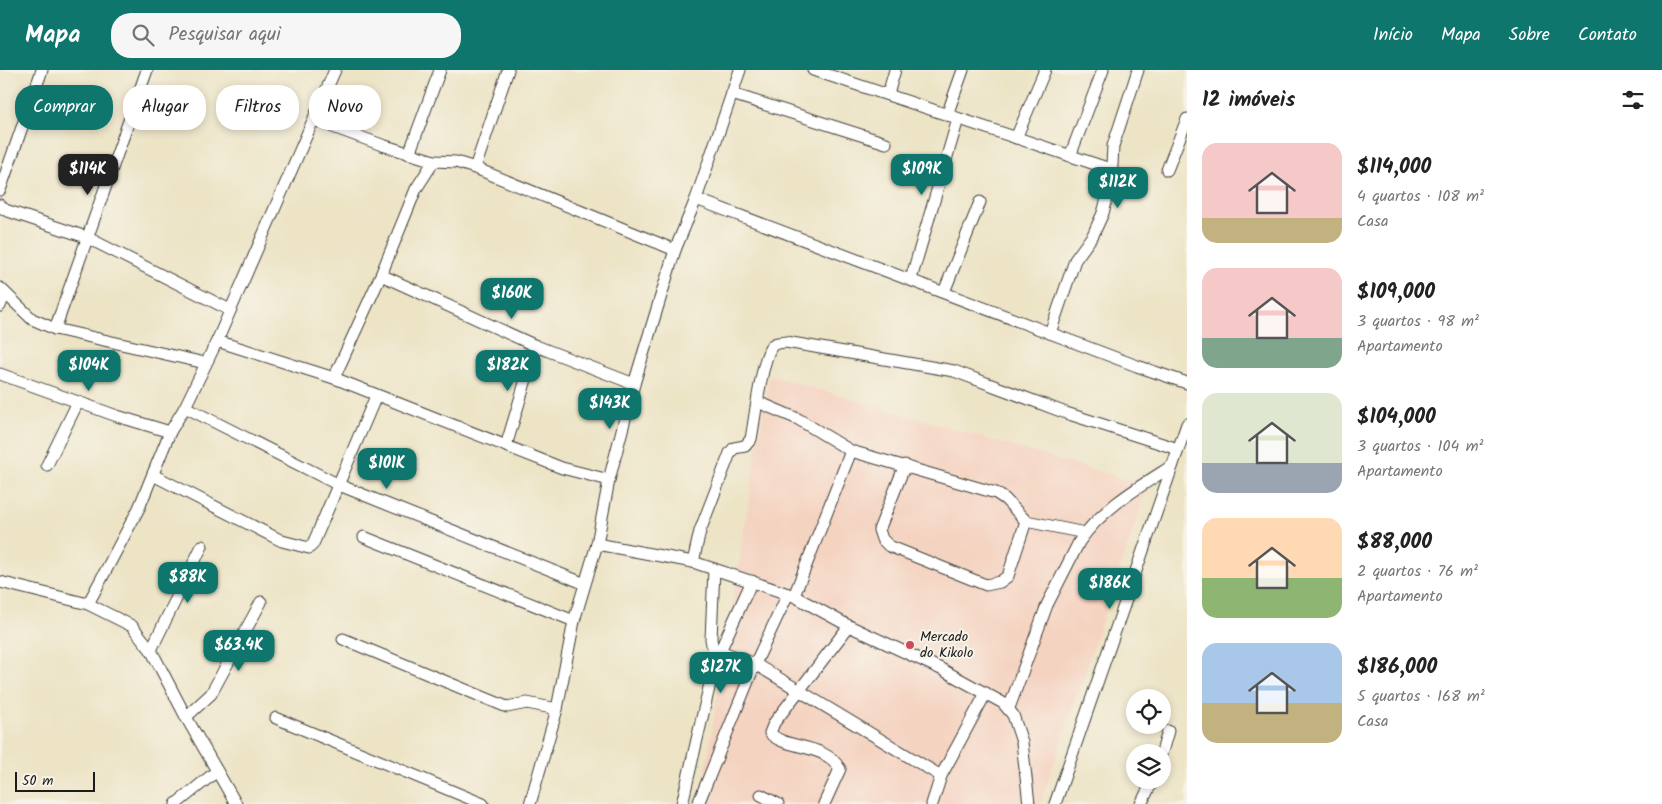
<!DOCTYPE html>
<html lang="pt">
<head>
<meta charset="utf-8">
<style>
	:root { --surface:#fff; --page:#f6f6f6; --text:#222; --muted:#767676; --accent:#0f766e }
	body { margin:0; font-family:Kalam,sans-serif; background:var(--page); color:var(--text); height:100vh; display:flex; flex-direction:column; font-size:19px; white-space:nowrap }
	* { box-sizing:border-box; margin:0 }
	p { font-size:16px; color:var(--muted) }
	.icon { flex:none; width:28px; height:28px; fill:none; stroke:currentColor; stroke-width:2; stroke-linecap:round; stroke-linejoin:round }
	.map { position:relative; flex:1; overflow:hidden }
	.panel { display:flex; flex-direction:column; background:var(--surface); width:475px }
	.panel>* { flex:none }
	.banner { position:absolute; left:15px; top:15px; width:475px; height:45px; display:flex; gap:10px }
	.controls { position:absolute; left:1126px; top:619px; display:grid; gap:10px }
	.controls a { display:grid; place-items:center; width:45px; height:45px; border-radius:50%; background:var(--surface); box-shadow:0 2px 8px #0003; font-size:25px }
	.scale { position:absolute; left:15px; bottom:12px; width:80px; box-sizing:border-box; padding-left:5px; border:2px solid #1c1c1c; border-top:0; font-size:14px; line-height:18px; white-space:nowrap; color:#1c1c1c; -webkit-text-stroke:4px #f7f3e8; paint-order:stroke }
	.price { position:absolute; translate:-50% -42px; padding:0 11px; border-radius:10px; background:var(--accent); color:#fff; font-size:16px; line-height:32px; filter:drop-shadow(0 1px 2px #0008) }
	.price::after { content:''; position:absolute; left:50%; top:30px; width:15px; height:11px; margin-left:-8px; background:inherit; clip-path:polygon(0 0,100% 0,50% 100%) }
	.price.current { background:#222; color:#fff }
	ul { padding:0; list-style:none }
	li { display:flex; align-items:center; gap:15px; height:125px; padding:0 15px }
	li span { display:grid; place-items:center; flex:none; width:140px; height:100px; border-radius:15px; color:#555 }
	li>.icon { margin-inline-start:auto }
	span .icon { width:60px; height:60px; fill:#fffc; stroke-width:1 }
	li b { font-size:21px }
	h2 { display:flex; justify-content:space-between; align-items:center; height:60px; padding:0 15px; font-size:21px }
	.pill { padding:0 18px; border-radius:20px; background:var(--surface); box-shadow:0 2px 8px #0003; font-size:18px; line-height:45px }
	.pill.current { background:var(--accent); color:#fff }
	header { display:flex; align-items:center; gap:30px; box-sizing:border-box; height:70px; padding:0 25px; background:var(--accent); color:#fff }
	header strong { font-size:24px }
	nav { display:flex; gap:28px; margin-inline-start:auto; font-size:18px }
	.search { width:350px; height:45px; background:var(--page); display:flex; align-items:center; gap:12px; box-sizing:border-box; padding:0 18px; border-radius:20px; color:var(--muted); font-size:19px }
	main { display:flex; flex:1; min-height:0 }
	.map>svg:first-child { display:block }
	.built { fill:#f5d3c1 }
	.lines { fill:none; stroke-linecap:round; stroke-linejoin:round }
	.minor-casing { stroke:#3b3a36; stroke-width:13 }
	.minor { stroke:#fff; stroke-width:11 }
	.poi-dot { fill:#d1495b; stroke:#f7f3e8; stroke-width:2 }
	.labels { text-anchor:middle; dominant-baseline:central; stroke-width:4; stroke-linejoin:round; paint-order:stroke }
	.poi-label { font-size:14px; fill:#1c1c1c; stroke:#f7f3e8; text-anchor:start }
</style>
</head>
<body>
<header>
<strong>Mapa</strong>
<div class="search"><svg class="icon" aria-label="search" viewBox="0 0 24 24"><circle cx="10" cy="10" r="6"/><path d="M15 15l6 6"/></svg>Pesquisar aqui</div>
<nav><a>Início</a><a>Mapa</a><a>Sobre</a><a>Contato</a></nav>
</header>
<main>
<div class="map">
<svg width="1187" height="734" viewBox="0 0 1187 734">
	<rect width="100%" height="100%" fill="#f7f3e8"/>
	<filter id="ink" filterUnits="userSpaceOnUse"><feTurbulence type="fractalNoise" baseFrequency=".02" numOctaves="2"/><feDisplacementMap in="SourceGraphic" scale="10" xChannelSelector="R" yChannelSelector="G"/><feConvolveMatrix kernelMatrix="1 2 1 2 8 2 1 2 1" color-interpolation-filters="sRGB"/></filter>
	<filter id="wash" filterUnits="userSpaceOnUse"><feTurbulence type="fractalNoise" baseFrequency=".0096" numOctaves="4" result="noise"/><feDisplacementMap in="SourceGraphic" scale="20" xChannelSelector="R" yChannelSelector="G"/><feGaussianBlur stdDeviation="1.12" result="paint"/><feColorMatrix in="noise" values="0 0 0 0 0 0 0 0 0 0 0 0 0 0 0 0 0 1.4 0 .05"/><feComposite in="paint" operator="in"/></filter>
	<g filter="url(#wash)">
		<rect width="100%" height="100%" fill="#ede4c6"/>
		<polygon class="built" points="769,305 1148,416 1040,734 700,734"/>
	</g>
	<g filter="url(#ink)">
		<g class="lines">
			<defs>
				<g id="minor">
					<polyline points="813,0 1110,99"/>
					<polyline points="732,24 886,73"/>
					<polyline points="888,24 895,0"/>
					<polyline points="947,45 963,0"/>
					<polyline points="314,50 382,75 434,91"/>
					<polyline points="1016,68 1045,0"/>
					<polyline points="409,84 440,0"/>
					<polyline points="1070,86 1103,0"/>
					<polyline points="475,98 508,0"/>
					<polyline points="1167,100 1187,49"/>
					<polyline points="0,120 42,0"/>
					<polyline points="696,129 1137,296 1187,313"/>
					<polyline points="0,135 5,140 86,167 230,240"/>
					<polyline points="381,205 536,276 634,314"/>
					<polyline points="911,209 958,49"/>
					<polyline points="0,218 32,249 55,259 205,293"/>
					<polyline points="944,222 980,132"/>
					<polyline points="0,236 5,223"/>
					<polyline points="55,259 147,0"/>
					<polyline points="1050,263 1075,190 1093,165 1103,143 1111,114 1113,76 1138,0"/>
					<polyline points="217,271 334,308 562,398 609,410"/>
					<polyline points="0,304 117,346 170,362"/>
					<polyline points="334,308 381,205 416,119 434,91 456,92 475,98 675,180"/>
					<polyline points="758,332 798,349 851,381 996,423 1005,429 1026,451 1085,463"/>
					<polyline points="185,337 339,415 583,513"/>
					<polyline points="506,376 536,276"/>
					<polyline points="47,395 78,332"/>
					<polyline points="905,395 879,460 882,469 889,476 986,515 1000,512 1008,506 1026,451"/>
					<polyline points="153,405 282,471 309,478 313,474 376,326"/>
					<polyline points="364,467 574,551"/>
					<polyline points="597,474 693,492 794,526 849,556 941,599 1003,633 1013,645 1022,672 1029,734"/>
					<path d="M693 492 700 461 730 383 734 378 745 376 751 369C755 348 761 293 771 277 774 272 781 273 786 272L954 301 1066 343 1178 379"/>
					<polyline points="714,499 711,569 715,592"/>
					<polyline points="0,512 88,534 132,556 151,580 186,647 236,734"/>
					<polyline points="794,526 851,381"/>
					<polyline points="88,534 139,438 170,362 185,337 217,271 335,0"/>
					<polyline points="343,569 507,637 527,633 557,639"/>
					<polyline points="151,580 202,476"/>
					<polyline points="720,581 755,594 941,706"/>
					<path d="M1009 638 1047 535 1079 472C1101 439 1139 417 1172 396"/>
					<polyline points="186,647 211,624 261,532"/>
					<polyline points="276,648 483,734"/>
					<polyline points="1162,682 1168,661"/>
					<polyline points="761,725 778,734"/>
					<polyline points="176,734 217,701"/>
					<polyline points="530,734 557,639 574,551 597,474 609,410 634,314 675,180 696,129 740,0"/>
					<polyline points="682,734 715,592 752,511"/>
					<polyline points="698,734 755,594 788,524"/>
					<path d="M824 734 840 699C824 672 785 680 770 663L774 653 849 556"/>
					<polyline points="932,734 941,706 986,623"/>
					<polyline points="1055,734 1187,354"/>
					<polyline points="1141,734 1153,710"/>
				</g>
			</defs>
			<use href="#minor" class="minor-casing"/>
			<use href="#minor" class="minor"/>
		</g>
	</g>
	<circle class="poi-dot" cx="910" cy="575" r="5"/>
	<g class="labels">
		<g class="poi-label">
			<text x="920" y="567">Mercado<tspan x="920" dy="16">do Kikolo</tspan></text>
		</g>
	</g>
</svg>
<div class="controls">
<a><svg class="icon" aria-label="locate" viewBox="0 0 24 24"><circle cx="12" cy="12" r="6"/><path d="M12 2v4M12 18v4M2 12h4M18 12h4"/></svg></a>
<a><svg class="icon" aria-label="layers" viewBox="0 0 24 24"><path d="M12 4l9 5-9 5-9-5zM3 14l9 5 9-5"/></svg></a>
</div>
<div class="scale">50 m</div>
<b class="price current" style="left:88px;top:126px">$114K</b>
<b class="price" style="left:922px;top:126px">$109K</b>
<b class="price" style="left:1118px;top:139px">$112K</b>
<b class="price" style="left:512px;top:250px">$160K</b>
<b class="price" style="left:89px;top:322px">$104K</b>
<b class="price" style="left:508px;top:322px">$182K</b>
<b class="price" style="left:610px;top:360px">$143K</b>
<b class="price" style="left:387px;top:420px">$101K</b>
<b class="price" style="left:188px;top:534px">$88K</b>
<b class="price" style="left:1110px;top:540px">$186K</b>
<b class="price" style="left:239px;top:602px">$63.4K</b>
<b class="price" style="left:721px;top:624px">$127K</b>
<div class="banner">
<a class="pill current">Comprar</a>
<a class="pill">Alugar</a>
<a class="pill">Filtros</a>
<a class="pill">Novo</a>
</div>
</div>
<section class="panel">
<h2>12 imóveis<svg class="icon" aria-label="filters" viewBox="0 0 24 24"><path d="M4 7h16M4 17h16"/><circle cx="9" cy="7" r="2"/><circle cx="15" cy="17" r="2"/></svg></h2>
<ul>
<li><span style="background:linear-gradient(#f6c9c9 75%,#c2b280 0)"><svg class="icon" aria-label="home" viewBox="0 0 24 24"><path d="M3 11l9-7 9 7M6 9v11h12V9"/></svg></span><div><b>$114,000</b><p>4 quartos · 108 m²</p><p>Casa</p></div></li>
<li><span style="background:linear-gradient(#f6c9c9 70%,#7fa58c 0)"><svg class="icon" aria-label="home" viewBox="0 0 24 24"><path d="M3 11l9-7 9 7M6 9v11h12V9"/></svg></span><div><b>$109,000</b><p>3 quartos · 98 m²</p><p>Apartamento</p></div></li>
<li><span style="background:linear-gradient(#dfe7d0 70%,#9aa5b1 0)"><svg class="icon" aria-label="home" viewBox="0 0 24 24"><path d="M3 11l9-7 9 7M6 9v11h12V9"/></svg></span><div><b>$104,000</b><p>3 quartos · 104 m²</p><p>Apartamento</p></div></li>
<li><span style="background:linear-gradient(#ffd9b3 60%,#8fb573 0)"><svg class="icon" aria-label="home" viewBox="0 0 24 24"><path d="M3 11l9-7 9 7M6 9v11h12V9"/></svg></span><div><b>$88,000</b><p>2 quartos · 76 m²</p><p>Apartamento</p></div></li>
<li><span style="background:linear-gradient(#a9c7e8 60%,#c2b280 0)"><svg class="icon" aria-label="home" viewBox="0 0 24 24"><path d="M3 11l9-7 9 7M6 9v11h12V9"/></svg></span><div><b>$186,000</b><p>5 quartos · 168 m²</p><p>Casa</p></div></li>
</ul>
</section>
</main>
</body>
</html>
